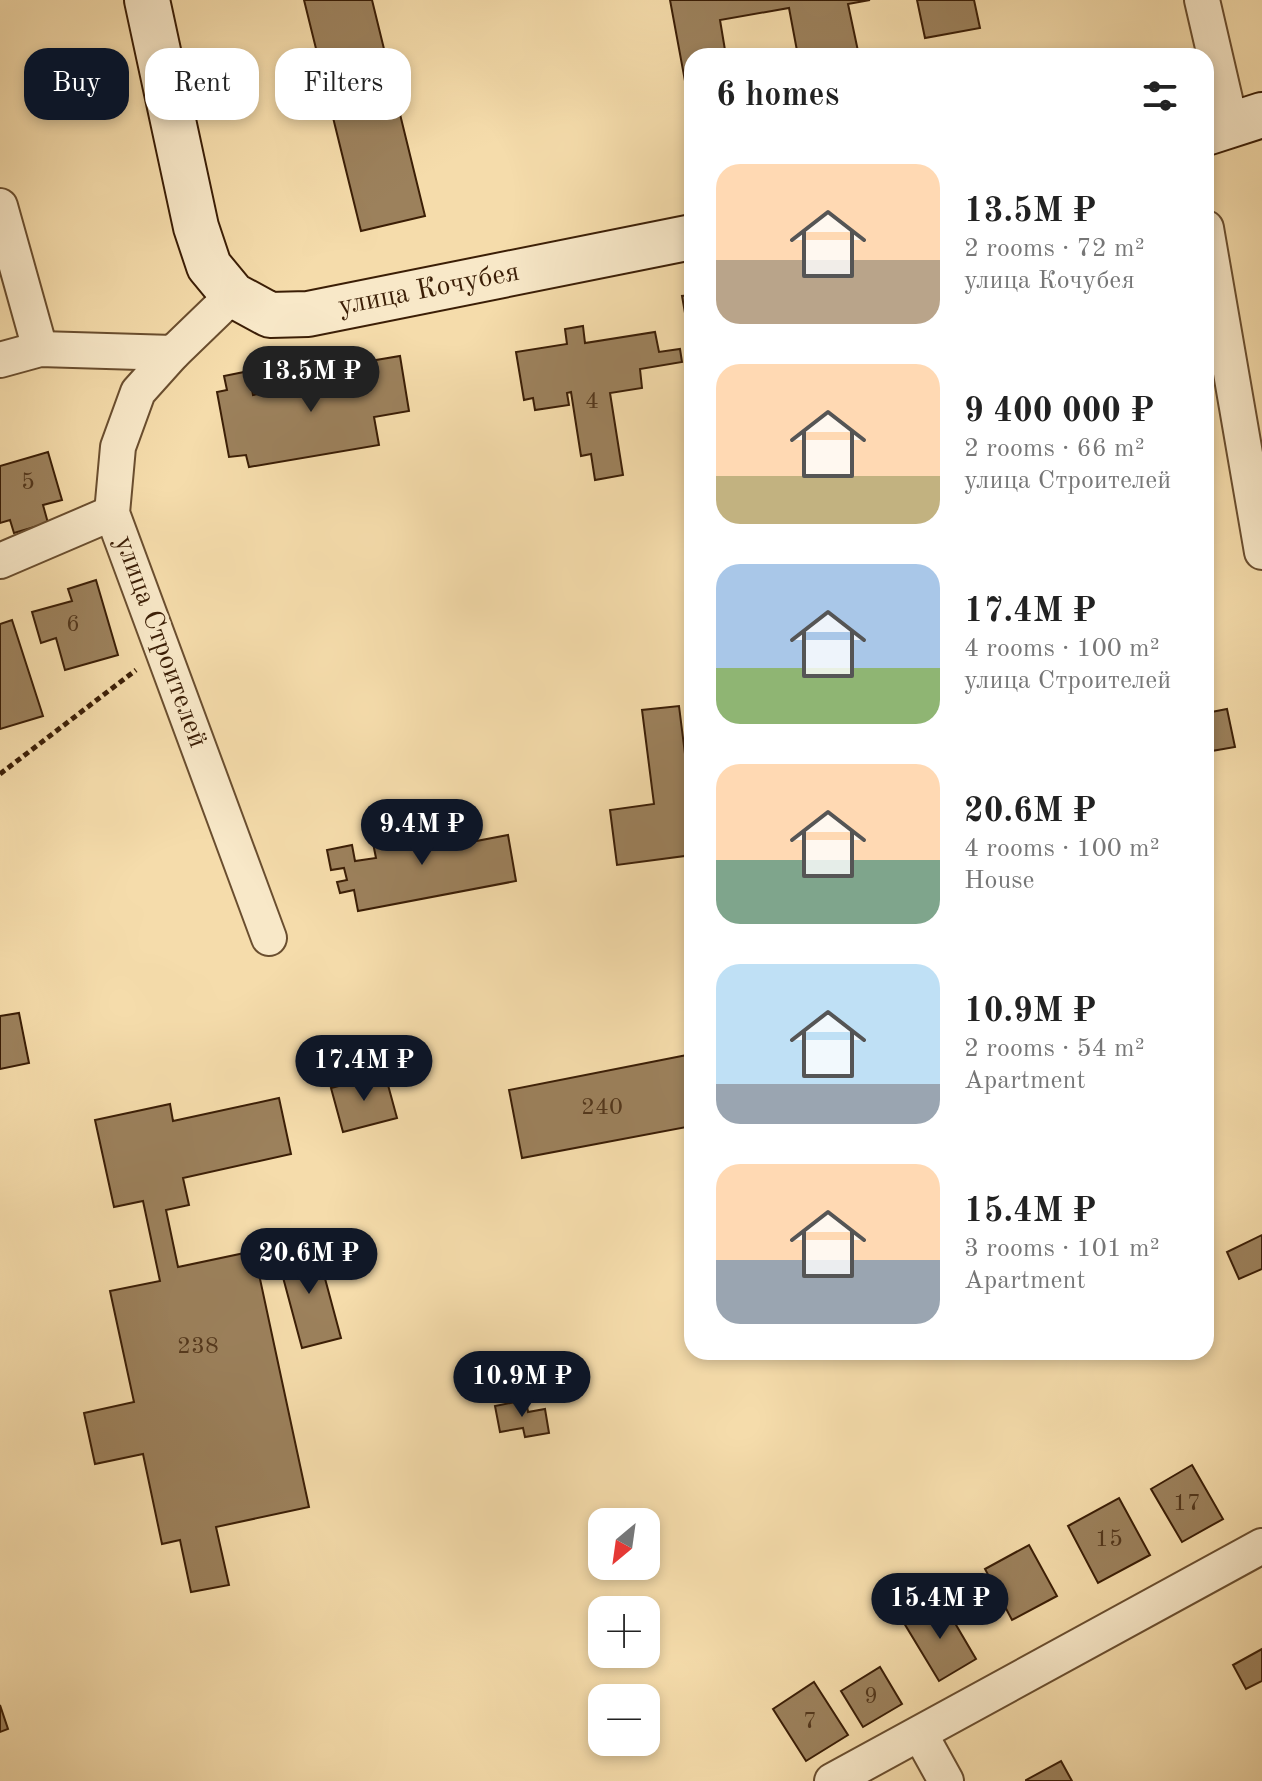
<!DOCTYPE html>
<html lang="en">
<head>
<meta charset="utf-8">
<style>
	:root { --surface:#fff; --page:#f6f6f6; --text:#222; --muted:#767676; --accent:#111827 }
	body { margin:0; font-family:"Old Standard TT",serif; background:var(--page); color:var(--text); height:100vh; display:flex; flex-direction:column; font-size:30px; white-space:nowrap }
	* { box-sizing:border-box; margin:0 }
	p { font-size:26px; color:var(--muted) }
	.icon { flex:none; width:44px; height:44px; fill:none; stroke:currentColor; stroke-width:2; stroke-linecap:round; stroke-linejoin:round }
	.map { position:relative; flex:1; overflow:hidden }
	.side { position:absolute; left:684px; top:48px; width:530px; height:1312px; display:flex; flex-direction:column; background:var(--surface); border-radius:24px; box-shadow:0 4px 12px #0003 }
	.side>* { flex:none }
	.top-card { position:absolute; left:24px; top:48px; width:540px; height:72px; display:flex; gap:16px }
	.needle { width:52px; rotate:209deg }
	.tools { position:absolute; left:588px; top:1508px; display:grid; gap:16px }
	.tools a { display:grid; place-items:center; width:72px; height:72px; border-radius:16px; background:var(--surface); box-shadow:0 4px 12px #0003; font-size:40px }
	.price { position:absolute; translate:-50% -68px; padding:0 18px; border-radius:28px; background:var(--accent); color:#fff; font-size:26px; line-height:52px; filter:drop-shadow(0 2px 4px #0008) }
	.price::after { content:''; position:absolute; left:50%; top:48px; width:24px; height:18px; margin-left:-12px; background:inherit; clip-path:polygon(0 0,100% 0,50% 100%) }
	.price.current { background:#222; color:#fff }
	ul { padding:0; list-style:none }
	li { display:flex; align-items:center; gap:24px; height:200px; padding:0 32px }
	li span { display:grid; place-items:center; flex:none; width:224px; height:160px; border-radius:24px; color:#555 }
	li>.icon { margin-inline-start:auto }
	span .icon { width:96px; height:96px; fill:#fffc; stroke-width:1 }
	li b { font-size:34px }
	h2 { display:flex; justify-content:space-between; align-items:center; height:96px; padding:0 32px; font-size:34px }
	.chip { padding:0 28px; border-radius:24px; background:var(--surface); box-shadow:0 4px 12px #0003; font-size:28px; line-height:72px }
	.chip.current { background:var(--accent); color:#fff }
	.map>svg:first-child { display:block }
	.building { fill:#9c815c; stroke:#3b1e06; stroke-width:2 }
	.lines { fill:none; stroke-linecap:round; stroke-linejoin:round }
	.street-casing { stroke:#6a4e2f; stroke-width:38 }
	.secondary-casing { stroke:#3b1e06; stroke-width:48 }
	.path { stroke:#3b1e06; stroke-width:5; stroke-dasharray:6 4; stroke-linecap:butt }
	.street { stroke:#f8e8c8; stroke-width:34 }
	.secondary { stroke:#f8e8c8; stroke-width:44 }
	.labels { text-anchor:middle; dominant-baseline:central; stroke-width:7; stroke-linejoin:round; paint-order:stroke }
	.number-label { font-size:24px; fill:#53371c }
	.street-label { font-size:28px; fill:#3b1e06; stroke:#f8e8c8 }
</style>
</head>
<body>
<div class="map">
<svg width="1262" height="1781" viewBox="0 0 1262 1781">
	<rect width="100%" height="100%" fill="#f5dcab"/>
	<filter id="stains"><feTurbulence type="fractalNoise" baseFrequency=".0025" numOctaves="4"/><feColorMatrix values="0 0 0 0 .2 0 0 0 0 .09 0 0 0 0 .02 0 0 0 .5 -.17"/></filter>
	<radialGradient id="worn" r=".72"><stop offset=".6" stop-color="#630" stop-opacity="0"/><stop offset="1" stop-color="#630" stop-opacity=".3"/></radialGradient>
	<g class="building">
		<polygon points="304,0 372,0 425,216 361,231"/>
		<polygon points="670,0 870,0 848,4 858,51 830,56 798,56 789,8 720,20 726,56 692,56 692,79 685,81"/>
		<polygon points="917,0 974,0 980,28 925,38"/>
		<polygon points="692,295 692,353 682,296"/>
		<polygon points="583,326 585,343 655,332 659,352 680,349 682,362 640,369 642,388 610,393 623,475 595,480 591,454 581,456 571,392 567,393 569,405 535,410 533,398 524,400 516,352 567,344 565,329"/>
		<polygon points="400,356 409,411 374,417 379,445 249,467 246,455 229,457 217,392 227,390 224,376 249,371 253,395 348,379 346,365"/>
		<polygon points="48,452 62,500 43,505 48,523 14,533 10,520 0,523 0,466"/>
		<polygon points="96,580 118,655 65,670 56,638 41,643 32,612 72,601 68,589"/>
		<polygon points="12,620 43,716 0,729 0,624"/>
		<polygon points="679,706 688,778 692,778 692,855 617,865 610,810 654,804 642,710"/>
		<polygon points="1227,709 1235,747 1206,752 1206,713"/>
		<polygon points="436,825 440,847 457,843 454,831 468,829 471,842 508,835 516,881 358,911 354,890 340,893 337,882 347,880 344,868 331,870 327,850 352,845 355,861 376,858 372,838"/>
		<polygon points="19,1013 29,1063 0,1069 0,1016"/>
		<polygon points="692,1054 692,1126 522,1158 509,1090"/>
		<polygon points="385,1074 397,1118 343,1132 331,1088"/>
		<polygon points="279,1098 291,1154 183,1178 189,1205 166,1210 178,1267 254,1251 309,1507 216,1527 229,1585 191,1592 180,1540 162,1544 143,1454 95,1464 84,1413 134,1402 110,1291 160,1281 143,1201 114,1207 95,1120 170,1104 173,1121"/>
		<polygon points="1262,1235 1262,1269 1239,1279 1227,1252"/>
		<polygon points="316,1245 341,1338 302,1348 277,1255"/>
		<polygon points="526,1400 528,1412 545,1409 549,1433 525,1437 523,1428 500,1432 495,1406"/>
		<polygon points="1192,1465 1223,1519 1182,1542 1151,1489"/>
		<polygon points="1119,1498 1150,1555 1098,1583 1068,1526"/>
		<polygon points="1029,1545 1057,1596 1012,1620 985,1569"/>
		<polygon points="942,1601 976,1659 939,1681 904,1623"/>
		<polygon points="1262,1649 1262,1681 1246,1689 1233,1665"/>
		<polygon points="880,1667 902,1704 863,1727 841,1691"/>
		<polygon points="814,1682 848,1735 806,1761 773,1709"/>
		<polygon points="0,1705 8,1729 0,1732"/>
		<polygon points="1061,1761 1072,1781 1026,1781 1026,1780"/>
	</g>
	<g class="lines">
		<defs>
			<g id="street">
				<polyline points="1202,0 1231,125"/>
				<polyline points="0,206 40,349"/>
				<polyline points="1206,228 1262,552"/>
				<polyline points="173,353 138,392 118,447 112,513 269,938"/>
				<polyline points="0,360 40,349 173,353 233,295"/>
				<polyline points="0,561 112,513"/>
				<polyline points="920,1734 946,1781"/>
				<polyline points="832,1781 1262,1546"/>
			</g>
			<g id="secondary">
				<polyline points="147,0 196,227 209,266 233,295 270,315 308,314 692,237"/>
				<polyline points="1206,133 1262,115"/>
			</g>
		</defs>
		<use href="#street" class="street-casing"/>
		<use href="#secondary" class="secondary-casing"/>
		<polyline class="path" points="0,774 136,670"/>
		<use href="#street" class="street"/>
		<use href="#secondary" class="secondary"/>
	</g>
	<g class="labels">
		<g class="number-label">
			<text x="592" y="402">4</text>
			<text x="28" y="483">5</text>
			<text x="73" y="625">6</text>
			<text x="602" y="1108">240</text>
			<text x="198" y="1347">238</text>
			<text x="1187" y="1504">17</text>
			<text x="1109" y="1540">15</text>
			<text x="871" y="1697">9</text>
			<text x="810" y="1722">7</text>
		</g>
		<g class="street-label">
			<text transform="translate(429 290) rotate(-11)">улица Кочубея</text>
			<text transform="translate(160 642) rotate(70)">улица Строителей</text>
		</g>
	</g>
	<rect width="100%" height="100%" filter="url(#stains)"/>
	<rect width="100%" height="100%" fill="url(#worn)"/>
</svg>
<div class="tools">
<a><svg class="needle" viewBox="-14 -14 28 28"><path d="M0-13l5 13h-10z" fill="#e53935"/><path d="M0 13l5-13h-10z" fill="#767676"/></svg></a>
<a>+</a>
<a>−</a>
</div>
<b class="price current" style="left:311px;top:414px">13.5M ₽</b>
<b class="price" style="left:422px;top:867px">9.4M ₽</b>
<b class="price" style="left:364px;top:1103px">17.4M ₽</b>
<b class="price" style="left:309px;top:1296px">20.6M ₽</b>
<b class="price" style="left:522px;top:1419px">10.9M ₽</b>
<b class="price" style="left:940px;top:1641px">15.4M ₽</b>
<div class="top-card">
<a class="chip current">Buy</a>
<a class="chip">Rent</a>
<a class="chip">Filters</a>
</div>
<section class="side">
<h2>6 homes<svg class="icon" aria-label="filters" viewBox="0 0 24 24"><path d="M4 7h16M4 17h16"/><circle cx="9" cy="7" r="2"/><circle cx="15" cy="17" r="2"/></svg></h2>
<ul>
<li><span style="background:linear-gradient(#ffd9b3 60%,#b9a48a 0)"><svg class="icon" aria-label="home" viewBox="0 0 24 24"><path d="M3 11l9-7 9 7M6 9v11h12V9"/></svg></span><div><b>13.5M ₽</b><p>2 rooms · 72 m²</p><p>улица Кочубея</p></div></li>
<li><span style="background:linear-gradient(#ffd9b3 70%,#c2b280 0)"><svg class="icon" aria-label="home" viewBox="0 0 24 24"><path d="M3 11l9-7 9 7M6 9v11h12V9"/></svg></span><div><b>9 400 000 ₽</b><p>2 rooms · 66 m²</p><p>улица Строителей</p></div></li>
<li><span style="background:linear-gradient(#a9c7e8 65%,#8fb573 0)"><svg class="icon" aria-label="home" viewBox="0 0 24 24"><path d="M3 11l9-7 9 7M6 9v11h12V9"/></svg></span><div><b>17.4M ₽</b><p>4 rooms · 100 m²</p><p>улица Строителей</p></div></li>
<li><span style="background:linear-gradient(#ffd9b3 60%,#7fa58c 0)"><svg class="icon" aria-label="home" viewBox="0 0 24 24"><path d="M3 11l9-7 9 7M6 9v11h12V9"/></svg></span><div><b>20.6M ₽</b><p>4 rooms · 100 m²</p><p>House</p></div></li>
<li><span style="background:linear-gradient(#bfe0f5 75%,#9aa5b1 0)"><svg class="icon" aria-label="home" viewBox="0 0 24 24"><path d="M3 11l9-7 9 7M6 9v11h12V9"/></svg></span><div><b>10.9M ₽</b><p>2 rooms · 54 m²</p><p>Apartment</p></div></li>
<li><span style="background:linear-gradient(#ffd9b3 60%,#9aa5b1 0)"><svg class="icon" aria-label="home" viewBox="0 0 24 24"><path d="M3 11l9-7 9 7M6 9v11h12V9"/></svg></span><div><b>15.4M ₽</b><p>3 rooms · 101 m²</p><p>Apartment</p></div></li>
</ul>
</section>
</div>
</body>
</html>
